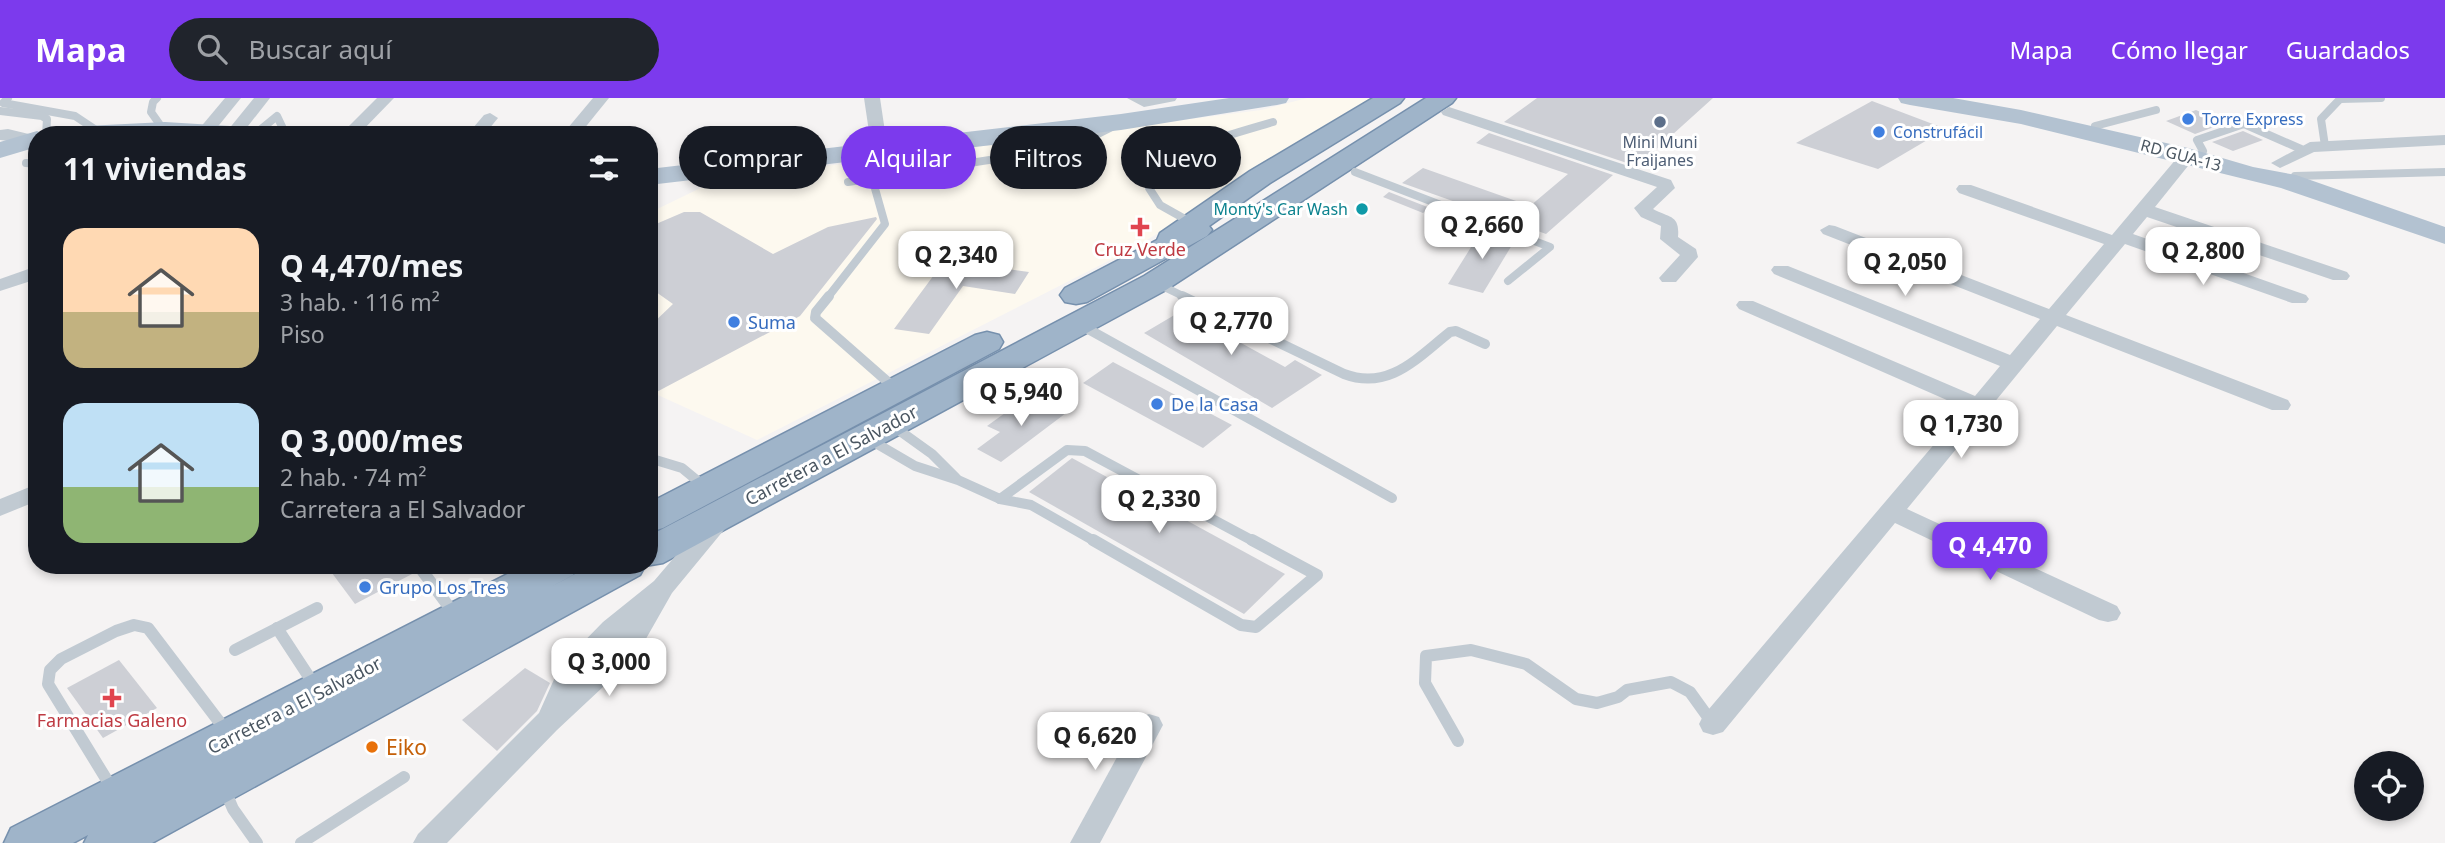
<!DOCTYPE html>
<html lang="es">
<head>
<meta charset="utf-8">
<style>
	:root { --surface:#171b24; --page:#20242c; --text:#f1f3f6; --muted:#9ea1a6; --accent:#7c3aed }
	body { margin:0; font-family:"Noto Sans",sans-serif; background:var(--page); color:var(--text); height:100vh; display:flex; flex-direction:column; font-size:26px; white-space:nowrap }
	* { box-sizing:border-box; margin:0 }
	p { font-size:23px; color:var(--muted) }
	.icon { flex:none; width:38px; height:38px; fill:none; stroke:currentColor; stroke-width:2; stroke-linecap:round; stroke-linejoin:round }
	.map { position:relative; flex:1; overflow:hidden }
	.sheet { position:absolute; left:28px; top:28px; width:630px; height:448px; display:flex; flex-direction:column; background:var(--surface); border-radius:28px; box-shadow:0 4px 10px #0003 }
	.sheet>* { flex:none }
	.top-card { position:absolute; left:679px; top:28px; width:665px; height:63px; display:flex; gap:14px }
	.fabs { position:absolute; left:2354px; top:653px; display:grid; gap:14px }
	.fabs a { display:grid; place-items:center; width:70px; height:70px; border-radius:50%; background:var(--surface); box-shadow:0 4px 10px #0003; font-size:35px }
	.price { position:absolute; translate:-50% -60px; padding:0 16px; border-radius:14px; background:#fff; color:#222; font-size:23px; line-height:46px; filter:drop-shadow(0 2px 4px #0008) }
	.price::after { content:''; position:absolute; left:50%; top:42px; width:21px; height:16px; margin-left:-10px; background:inherit; clip-path:polygon(0 0,100% 0,50% 100%) }
	.price.selected { background:var(--accent); color:#fff }
	ul { padding:0; list-style:none }
	li { display:flex; align-items:center; gap:21px; height:175px; padding:0 35px }
	li span { display:grid; place-items:center; flex:none; width:196px; height:140px; border-radius:21px; color:#555 }
	li>.icon { margin-inline-start:auto }
	span .icon { width:84px; height:84px; fill:#fffc; stroke-width:1 }
	li b { font-size:30px }
	h2 { display:flex; justify-content:space-between; align-items:center; height:84px; padding:0 35px; font-size:30px }
	.pill { padding:0 24px; border-radius:32px; background:var(--surface); box-shadow:0 4px 10px #0003; font-size:24px; line-height:63px }
	.pill.selected { background:var(--accent); color:#fff }
	header { display:flex; align-items:center; gap:42px; box-sizing:border-box; height:98px; padding:0 35px; background:var(--accent); color:#fff }
	header strong { font-size:33px }
	nav { display:flex; gap:38px; margin-inline-start:auto; font-size:24px }
	.search { width:490px; height:63px; background:var(--page); display:flex; align-items:center; gap:18px; box-sizing:border-box; padding:0 24px; border-radius:38px; color:var(--muted); font-size:26px }
	.map>svg:first-child { display:block }
	.commercial { fill:#fdf9ef }
	.building { fill:#cdcfd5 }
	.lines { fill:none; stroke-linecap:round; stroke-linejoin:round }
	.trunk-casing { stroke:#7690ad; stroke-width:3 }
	.service-far2 { stroke:#c1cad2; stroke-width:8 }
	.service-far1 { stroke:#c1cad2; stroke-width:10 }
	.service { stroke:#c1cad2; stroke-width:12 }
	.minor { fill:#c1cad2; fill-rule:evenodd }
	.primary { fill:#b3c2d1; fill-rule:evenodd }
	.trunk { fill:#9fb4c9; fill-rule:evenodd }
	.shop-dot { fill:#3f7fe0; stroke:#fff; stroke-width:2.5 }
	.service-dot { fill:#5c6f8a; stroke:#fff; stroke-width:2.5 }
	.culture-dot { fill:#0f9aa8; stroke:#fff; stroke-width:2.5 }
	.health-dot { fill:#e0444e; stroke:#fff; stroke-width:2.5 }
	.food-dot { fill:#e8710a; stroke:#fff; stroke-width:2.5 }
	.labels { text-anchor:middle; dominant-baseline:central; stroke-width:6; stroke-linejoin:round; paint-order:stroke }
	.far-shop-label { font-size:16px; fill:#366cbe; stroke:#fff; text-anchor:start }
	.far-service-label { font-size:16px; fill:#4e5e75; stroke:#fff }
	.far-street-label { font-size:16px; fill:#4a5661; stroke:#fff }
	.far-culture-label { font-size:16px; fill:#0d838f; stroke:#fff; text-anchor:end }
	.health-label { font-size:18px; fill:#be3a42; stroke:#fff }
	.shop-label { font-size:18px; fill:#366cbe; stroke:#fff; text-anchor:start }
	.street-label { font-size:18px; fill:#4a5661; stroke:#fff }
	.near-food-label { font-size:21px; fill:#c56008; stroke:#fff; text-anchor:start }
</style>
</head>
<body>
<header>
<strong>Mapa</strong>
<div class="search"><svg class="icon" aria-label="search" viewBox="0 0 24 24"><circle cx="10" cy="10" r="6"/><path d="M15 15l6 6"/></svg>Buscar aquí</div>
<nav><a>Mapa</a><a>Cómo llegar</a><a>Guardados</a></nav>
</header>
<div class="map">
<svg width="2445" height="745" viewBox="0 0 2445 745">
	<rect width="100%" height="100%" fill="#f5f3f3"/>
	<polygon class="commercial" points="1307,0 1383,0 1130,152 757,342 649,293 649,216 659,207 649,200 649,115 717,82 1261,12"/>
	<g class="building">
		<polygon points="1537,0 1713,0 1641,65 1630,62 1627,65 1504,24"/>
		<polygon points="1872,3 1946,31 1878,71 1796,45"/>
		<polygon points="2196,12 2225,25 2195,36 2166,23"/>
		<polygon points="2243,33 2263,42 2233,53 2212,44"/>
		<polygon points="1489,35 1613,77 1546,136 1524,128 1522,131 1491,119 1492,117 1402,85 1423,70 1530,108 1568,76 1476,45"/>
		<polygon points="1389,94 1430,110 1423,115 1383,99"/>
		<polygon points="684,114 700,114 773,156 828,129 876,119 877,121 800,218 649,298 649,229 673,206 649,189 649,129"/>
		<polygon points="1483,130 1515,142 1483,195 1448,186"/>
		<polygon points="945,162 1029,174 1015,196 963,188 929,236 894,231"/>
		<polygon points="1188,209 1241,235 1232,240 1285,269 1295,262 1322,277 1272,310 1144,235"/>
		<polygon points="1113,264 1232,327 1203,350 1083,285"/>
		<polygon points="1045,300 1070,312 1001,364 977,351 1000,334 987,328 1012,310 1024,316"/>
		<polygon points="1072,360 1285,476 1244,516 1029,394"/>
		<polygon points="326,467 413,467 414,475 355,506"/>
		<polygon points="119,562 157,610 103,640 67,590"/>
		<polygon points="525,570 550,585 537,613 497,653 462,622"/>
	</g>
	<g class="lines">
		<defs>
			<g id="trunk">
				<polygon points="1373,0 1404,0 1400,5 1270,85 1209,128 1212,132 1207,138 1087,204 1076,206 1065,204 1060,197 1065,190 1157,142 1160,135 1250,73"/>
				<polygon points="1426,0 1456,0 1452,5 1166,192 663,465 645,468 640,477 152,745 84,745 88,737 73,745 4,745 11,730 525,467 579,467 573,477 547,491 592,467 649,467 649,438 1144,178"/>
				<polygon points="987,234 999,237 1003,244 999,251 663,430 649,434 649,405 975,237"/>
			</g>
		</defs>
		<use href="#trunk" class="trunk-casing"/>
		<g class="service-far2">
			<polyline points="8,0 3,5 75,18 99,34"/>
			<polyline points="157,0 153,4 151,14 165,34"/>
			<polyline points="2340,1 2381,0"/>
			<polyline points="0,13 42,18 47,21 46,37"/>
			<polyline points="2095,28 2156,12"/>
			<polyline points="254,37 277,18 286,37"/>
			<polyline points="2325,48 2321,21 2341,0"/>
			<polyline points="2203,53 2197,42 2244,26 2301,51"/>
			<polyline points="26,65 37,66"/>
			<polyline points="1355,74 1550,149 1508,183"/>
			<polyline points="2295,78 2445,74"/>
			<polyline points="848,84 1072,49 1112,29"/>
			<path d="M1192 125 1160 107 1149 90C1151 85 1152 78 1155 74 1174 50 1244 33 1273 24"/>
			<polyline points="1158,186 1185,199"/>
			<polyline points="828,199 885,126 872,80"/>
		</g>
		<g class="service-far1">
			<polyline points="829,198 816,214 815,220 897,292"/>
			<path d="M1182 198 1344 276C1389 293 1417 260 1450 234L1456 233 1485 246"/>
			<polyline points="1079,226 1392,400"/>
			<polyline points="893,328 932,356 956,380"/>
			<polyline points="867,340 915,368 958,382 1000,401"/>
			<polyline points="649,360 682,370 705,389"/>
			<polyline points="1000,401 1031,407 1096,444"/>
			<polyline points="1000,401 1067,352 1085,353 1255,444"/>
		</g>
		<g class="service">
			<polyline points="1093,442 1241,527 1256,529 1317,477 1252,442"/>
			<polyline points="421,471 455,517"/>
			<polyline points="277,530 315,588"/>
			<polyline points="235,552 317,510"/>
			<polyline points="1458,643 1425,585 1426,558 1471,552 1526,566 1576,601 1597,605 1618,599 1627,592 1671,584 1690,594 1713,626"/>
			<polyline points="224,690 233,711 257,745"/>
			<polyline points="113,692 48,586 50,572 61,561 116,533 134,527 148,530 227,634"/>
			<polyline points="301,745 404,679"/>
		</g>
		<g class="minor">
			<polygon points="225,0 241,0 211,37 199,37 197,34 199,31"/>
			<polygon points="254,0 270,0 241,37 227,37 228,32"/>
			<polygon points="377,0 394,0 358,37 340,37"/>
			<polygon points="593,0 609,0 579,37 562,37"/>
			<polygon points="864,0 880,0 888,54 886,58 880,59 872,54"/>
			<polygon points="1127,0 1177,0 1175,3 1144,9"/>
			<path d="M1449 9 1671 82 1675 90 1653 111C1670 120 1680 117 1678 139L1696 151 1698 159 1676 184H1662L1659 180 1680 157 1660 141 1661 128 1641 119 1634 110 1657 89 1443 17 1441 14Z"/>
			<polygon points="490,15 498,20 484,37 467,37 484,17"/>
			<polygon points="8,31 37,38 37,46 0,42 0,32"/>
			<polygon points="2445,37 2445,47 2314,54 2280,70 2271,65 2310,44"/>
			<polygon points="2188,53 2196,58 2155,109 2347,174 2350,178 2347,182 2333,182 2147,119 2133,136 2306,197 2309,201 2306,205 2292,205 2125,146 2066,217 2288,302 2291,307 2288,312 2272,312 2057,228 1907,411 2117,508 2121,515 2117,522 2108,524 2099,522 1895,425 1723,634 1713,637 1703,634 1699,626 1703,618 1965,310 1739,211 1736,207 1739,203 1753,203 1975,298 2000,268 1774,176 1771,172 1774,168 1788,168 2010,257 2040,221 1823,136 1820,132 1829,127 1835,128 2049,211 2104,146 1959,95 1956,91 1959,87 1971,87 2112,137 2182,54"/>
			<polygon points="37,168 37,181 0,193 0,181"/>
			<polygon points="37,386 37,403 0,418 0,401"/>
			<polygon points="720,413 728,415 732,421 728,427 672,495 643,546 603,589 557,632 447,745 413,745 418,736 539,615 560,568 603,524 654,483 712,415"/>
			<polygon points="1149,616 1159,619 1163,627 1100,745 1070,745 1139,619"/>
		</g>
		<g class="primary">
			<polygon points="1229,0 1289,0 1286,5 1277,7 1121,32 649,87 649,71 1121,16"/>
			<polygon points="1898,0 1953,0 2021,12 2188,50 2253,69 2296,77 2445,129 2445,146 2281,90 2021,26 1910,7 1901,5"/>
			<polygon points="165,24 246,29 255,32 259,37 53,37 57,32 66,29"/>
			<polygon points="37,33 47,37 37,37 37,49 0,60 0,44"/>
		</g>
		<use href="#trunk" class="trunk"/>
	</g>
	<g class="shop-dot">
		<circle cx="2188" cy="21" r="7"/>
		<circle cx="1879" cy="34" r="7"/>
		<circle cx="734" cy="224" r="7"/>
		<circle cx="1157" cy="306" r="7"/>
		<circle cx="365" cy="489" r="7"/>
	</g>
	<circle class="service-dot" cx="1660" cy="24" r="7"/>
	<circle class="culture-dot" cx="1362" cy="111" r="7"/>
	<g class="health-dot">
		<path d="M1136.5 118.5h7v7h7v7h-7v7h-7v-7h-7v-7h7z"/>
		<path d="M108.5 589.5h7v7h7v7h-7v7h-7v-7h-7v-7h7z"/>
	</g>
	<circle class="food-dot" cx="372" cy="649" r="7"/>
	<g class="labels">
		<g class="far-shop-label">
			<text x="2202" y="21">Torre Express</text>
			<text x="1893" y="34">Construfácil</text>
		</g>
		<g class="far-service-label">
			<text x="1660" y="44">Mini Muni<tspan x="1660" dy="18">Fraijanes</tspan></text>
		</g>
		<g class="far-street-label">
			<text transform="translate(2181 57) rotate(15)">RD GUA-13</text>
		</g>
		<g class="far-culture-label">
			<text x="1348" y="111">Monty's Car Wash</text>
		</g>
		<g class="health-label">
			<text x="1140" y="151">Cruz Verde</text>
			<text x="112" y="622">Farmacias Galeno</text>
		</g>
		<g class="shop-label">
			<text x="748" y="224">Suma</text>
			<text x="1171" y="306">De la Casa</text>
			<text x="379" y="489">Grupo Los Tres</text>
		</g>
		<g class="street-label">
			<text transform="translate(831 357) rotate(-28)">Carretera a El Salvador</text>
			<text transform="translate(294 607) rotate(-27)">Carretera a El Salvador</text>
		</g>
		<g class="near-food-label">
			<text x="386" y="649">Eiko</text>
		</g>
	</g>
</svg>
<div class="fabs">
<a><svg class="icon" aria-label="locate" viewBox="0 0 24 24"><circle cx="12" cy="12" r="6"/><path d="M12 2v4M12 18v4M2 12h4M18 12h4"/></svg></a>
</div>
<b class="price" style="left:1482px;top:163px">Q 2,660</b>
<b class="price" style="left:2203px;top:189px">Q 2,800</b>
<b class="price" style="left:956px;top:193px">Q 2,340</b>
<b class="price" style="left:1905px;top:200px">Q 2,050</b>
<b class="price" style="left:1231px;top:259px">Q 2,770</b>
<b class="price" style="left:1021px;top:330px">Q 5,940</b>
<b class="price" style="left:1961px;top:362px">Q 1,730</b>
<b class="price" style="left:1159px;top:437px">Q 2,330</b>
<b class="price selected" style="left:1990px;top:484px">Q 4,470</b>
<b class="price" style="left:609px;top:600px">Q 3,000</b>
<b class="price" style="left:1095px;top:674px">Q 6,620</b>
<div class="top-card">
<a class="pill">Comprar</a>
<a class="pill selected">Alquilar</a>
<a class="pill">Filtros</a>
<a class="pill">Nuevo</a>
</div>
<section class="sheet">
<h2>11 viviendas<svg class="icon" aria-label="filters" viewBox="0 0 24 24"><path d="M4 7h16M4 17h16"/><circle cx="9" cy="7" r="2"/><circle cx="15" cy="17" r="2"/></svg></h2>
<ul>
<li><span style="background:linear-gradient(#ffd9b3 60%,#c2b280 0)"><svg class="icon" aria-label="home" viewBox="0 0 24 24"><path d="M3 11l9-7 9 7M6 9v11h12V9"/></svg></span><div><b>Q 4,470/mes</b><p>3 hab. · 116 m²</p><p>Piso</p></div></li>
<li><span style="background:linear-gradient(#bfe0f5 60%,#8fb573 0)"><svg class="icon" aria-label="home" viewBox="0 0 24 24"><path d="M3 11l9-7 9 7M6 9v11h12V9"/></svg></span><div><b>Q 3,000/mes</b><p>2 hab. · 74 m²</p><p>Carretera a El Salvador</p></div></li>
</ul>
</section>
</div>
</body>
</html>
